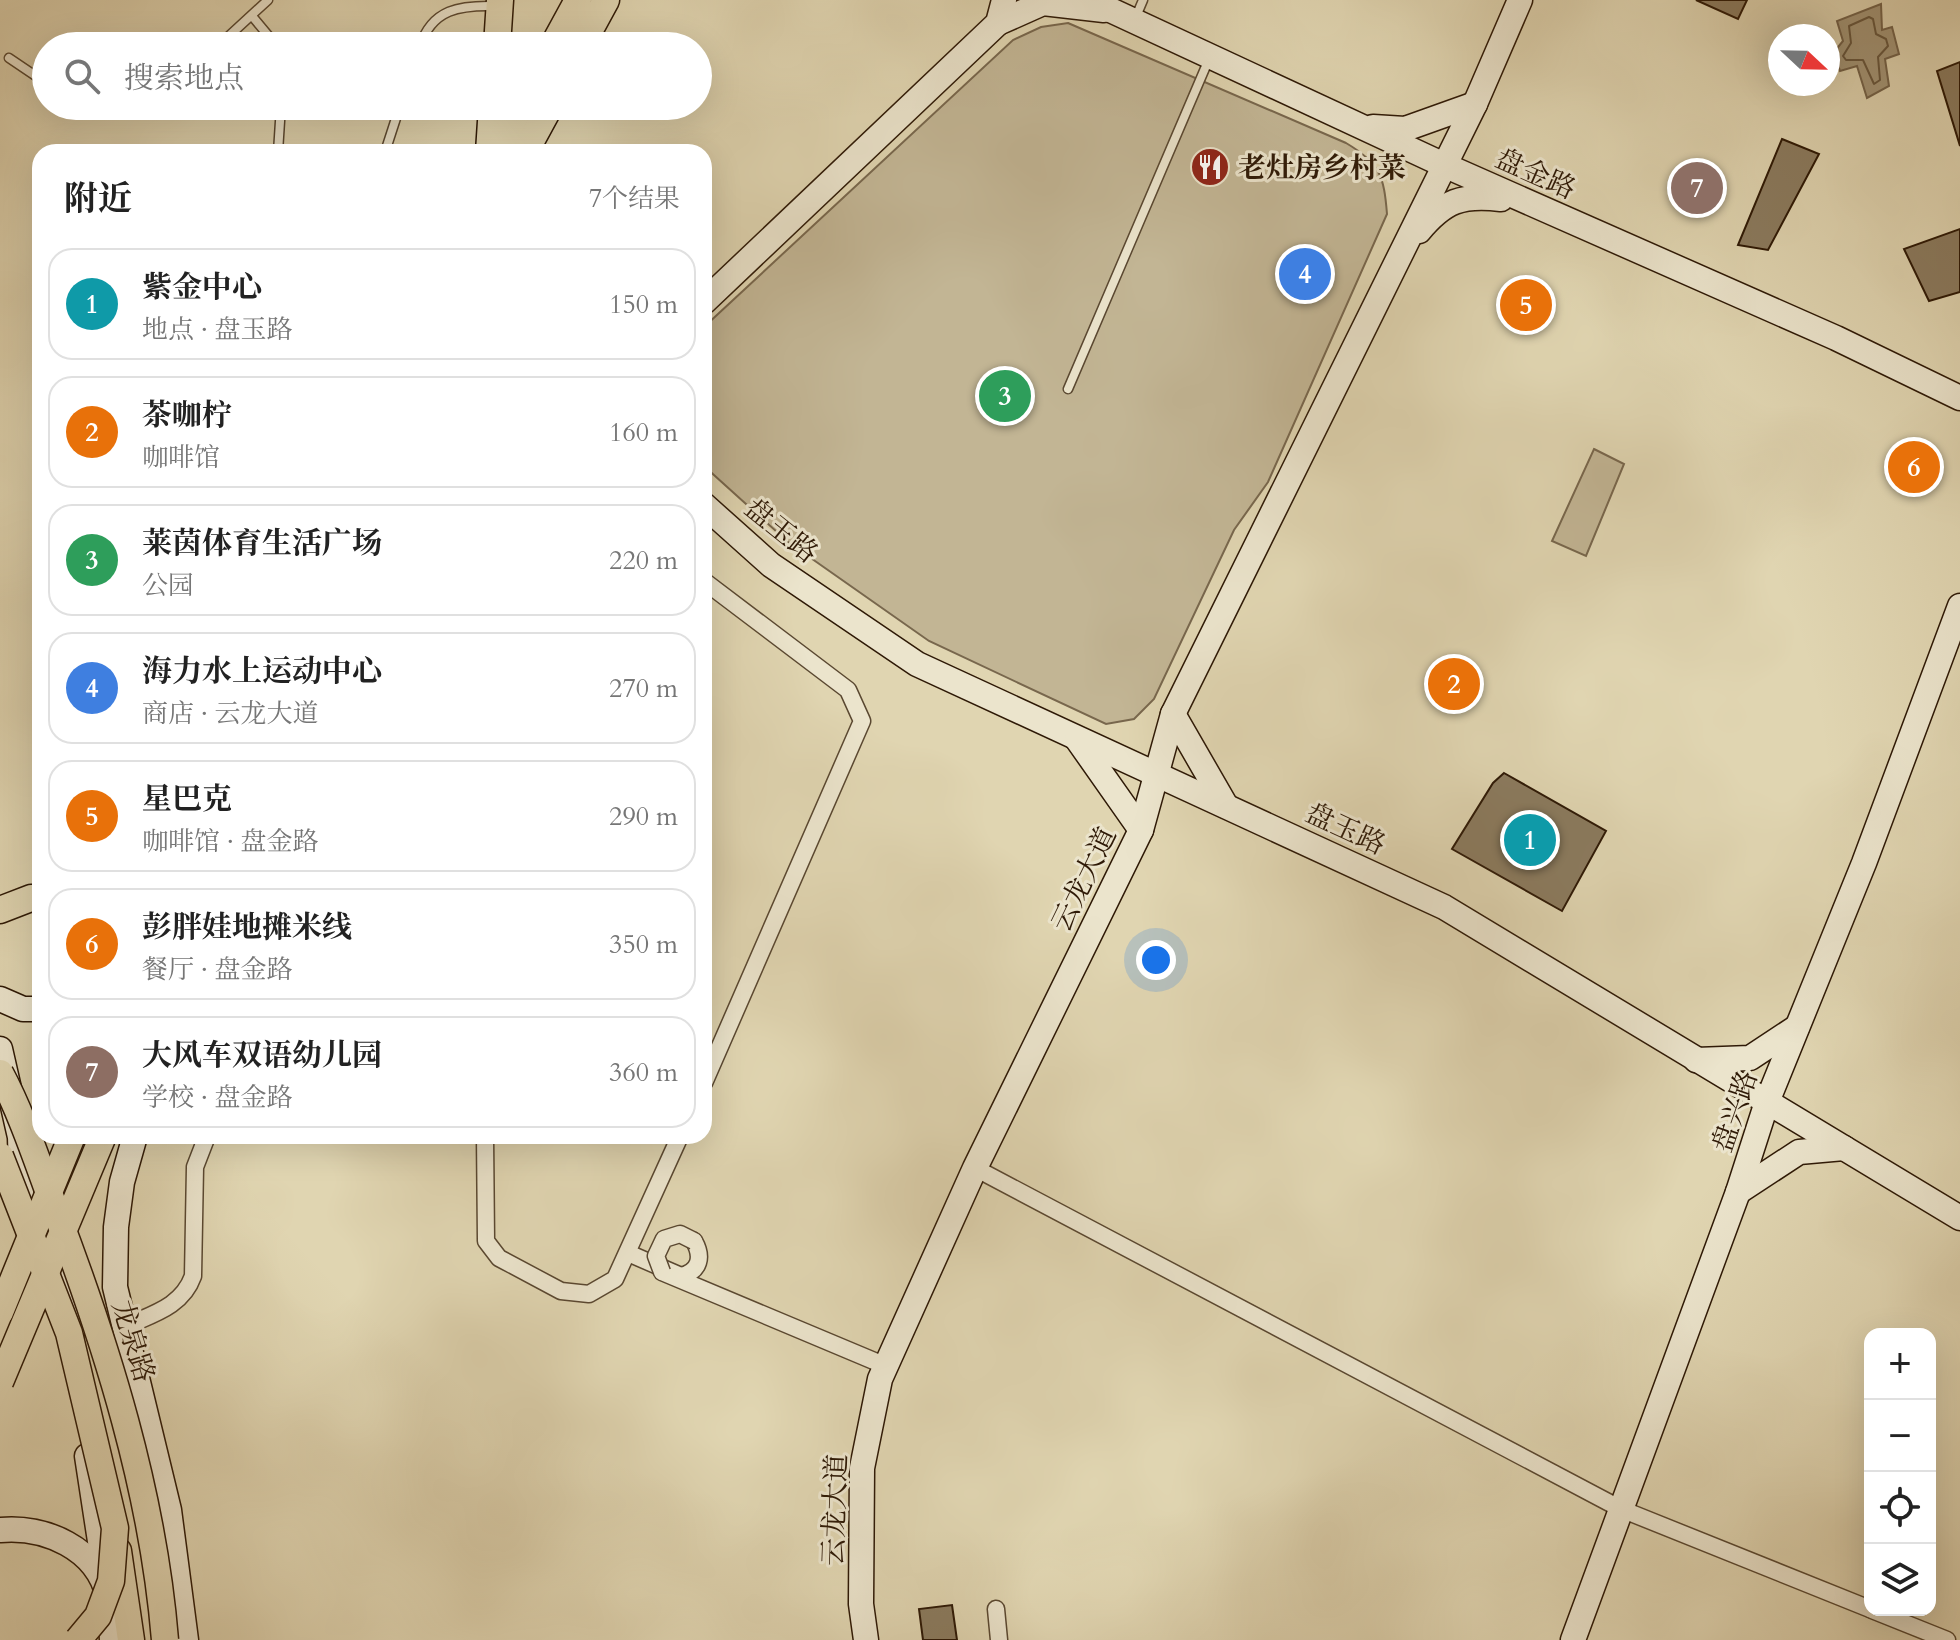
<!DOCTYPE html>
<html lang="zh">
<meta charset="utf-8">
<style>
:root{--surface:#fff;--page:#f6f6f6;--text:#222;--muted:#767676;--line:#e0e0e0;--accent:#2563eb}
body{margin:0;font-family:Cardo,"Noto Serif SC",serif;background:var(--page);color:var(--text)}
.controls{position:absolute;right:24px;bottom:24px;display:grid;overflow:hidden;border-radius:16px;box-shadow:0 8px 32px #0002}
.controls button{width:72px;height:72px;display:grid;place-items:center;padding:0;border:0;border-bottom:2px solid var(--line);background:var(--surface);color:var(--text);font:40px sans-serif}
.compass{position:absolute;left:1768px;top:24px;width:72px;height:72px;border-radius:50%;background:var(--surface);box-shadow:0 8px 32px #0002;rotate:112deg}
.you{position:absolute;left:1156px;top:960px;width:28px;height:28px;margin:-20px;border:6px solid #fff;border-radius:50%;background:#1a73e8;box-shadow:0 0 0 12px #1a73e833}
.badge{display:grid;place-items:center;width:52px;height:52px;border-radius:50%;background:var(--accent);color:#fff;font-size:26px;font-weight:700}
.pin{position:absolute;translate:-50% -50%;border:4px solid #fff;box-shadow:0 2px 8px #0006}
.list{margin:0;padding:0;list-style:none}
h2{display:flex;justify-content:space-between;align-items:center;height:104px;margin:0;padding:0 32px;font-size:34px}
h2 small{font-size:26px;font-weight:400;color:var(--muted)}
.list li{display:grid;grid-template-columns:52px 1fr auto;gap:24px;align-items:center;box-sizing:border-box;height:112px;margin:0 16px 16px;padding:0 16px;border:2px solid var(--line);border-radius:24px}
.list b{display:block;font-size:30px;white-space:nowrap}
.list p{margin:0;font-size:26px;white-space:nowrap;color:var(--muted)}
.list em{font-size:26px;font-style:normal;color:var(--muted)}
.icon{flex:none;width:44px;height:44px;fill:none;stroke:currentColor;stroke-width:2;stroke-linecap:round;stroke-linejoin:round}
.map{position:relative;flex:none;width:1960px;height:1640px;overflow:hidden}
.search{position:absolute;background:var(--surface);box-shadow:0 8px 32px #0002;left:32px;top:32px;width:680px;height:88px;display:flex;align-items:center;gap:20px;box-sizing:border-box;padding:0 28px;border-radius:44px;color:var(--muted);font-size:30px}
.panel{position:absolute;background:var(--surface);box-shadow:0 8px 32px #0002;left:32px;top:144px;width:680px;height:1000px;border-radius:24px}
.map>svg:first-child{display:block}
</style>
<div class="map">
<svg width="1960" height="1640" viewBox="0 0 1960 1640">
<rect width="100%" height="100%" fill="#e0d5b1"/>
<filter id="stains"><feTurbulence type="fractalNoise" baseFrequency=".0025" numOctaves="4"/><feColorMatrix values="0 0 0 0 .2 0 0 0 0 .09 0 0 0 0 .02 0 0 0 .5 -.17"/></filter>
<radialGradient id="worn" r=".72"><stop offset=".6" stop-color="#630" stop-opacity="0"/><stop offset="1" stop-color="#630" stop-opacity=".3"/></radialGradient>
<g fill="#c2b594" stroke="#78674d" stroke-width="2">
<path d="M1068,23L1346,143C1380,163 1384,176 1387,214L1268,482L1234,530L1154,699L1134,719L1106,724L929,641L788,542L704,466V327L1013,40L1041,27Z"/>
<path d="M1594,449L1624,464L1586,556L1552,541Z"/>
</g>
<path fill="#a39577" stroke="#74634a" stroke-width="2" d="M1881,4L1882,30L1892,27L1899,54L1885,59L1889,86L1867,98L1857,66L1840,71L1834,52L1843,41L1837,21Z"/>
<g fill="none" stroke-linecap="round" stroke-linejoin="round">
<path stroke="#68573e" stroke-width="2" d="M1869,17L1873,19L1876,34L1886,39L1888,46L1878,57L1880,80L1874,84L1863,60H1846L1843,56L1851,43L1849,26Z"/>
</g>
<g fill="#8b7b5f" stroke="#2e1906" stroke-width="2">
<path d="M1696,0H1747L1738,19Z"/>
<path d="M1960,62V146L1937,71Z"/>
<path d="M1782,139L1819,154L1768,250L1738,245Z"/>
<path d="M1960,229V292L1929,301L1904,249Z"/>
<path d="M1504,773L1606,831L1562,911L1452,849L1493,783Z"/>
<path d="M952,1605L957,1640H923L919,1609Z"/>
</g>
<g fill="none" stroke-linecap="round" stroke-linejoin="round">
<defs>
<g id="lane">
<path d="M252,16L277,46"/>
<path d="M1135,19L1143,0"/>
<path d="M218,46L268,0"/>
<path d="M420,46C432,9 460,5 495,6"/>
<path d="M9,58L46,83"/>
<path d="M83,106L112,112L138,106"/>
<path d="M278,152L281,106"/>
<path d="M385,152L400,106"/>
<path d="M1068,389L1209,59"/>
</g>
<g id="street">
<path d="M704,581L848,690L862,721L704,1083"/>
<path d="M485,1136L486,1241L499,1258L561,1291L589,1294L615,1279L680,1136"/>
<path d="M975,1168L1621,1509L1870,1609"/>
<path d="M628,1253L681,1276C700,1271 703,1257 694,1241"/>
<path d="M662,1272L886,1366"/>
<path d="M124,1327C152,1314 182,1307 193,1276L195,1167L207,1136"/>
<path d="M996,1609L999,1640"/>
<path d="M1872,1610L1947,1640"/>
</g>
<g id="secondary">
<path d="M1089,0L1444,165L1836,338L1960,398"/>
<path d="M998,23L1043,3L1104,10"/>
<path d="M1373,127L1405,129L1475,104"/>
<path d="M1419,231C1444,201 1462,194 1501,199"/>
<path d="M704,302L998,23L1004,0"/>
<path d="M704,505L771,565L917,664L1444,907L1960,1218"/>
<path d="M1173,714L1226,806"/>
<path d="M1077,739L1141,830"/>
<path d="M0,999L23,1009H40"/>
<path d="M0,1049L20,1137L22,1207"/>
<path d="M1696,1060L1750,1058L1797,1027"/>
<path d="M135,1136L122,1182L116,1227L115,1287L169,1510L186,1640"/>
<path d="M78,1181L85,1136"/>
<path d="M1738,1192L1799,1152L1844,1148"/>
<path d="M71,1257L72,1332"/>
<path d="M87,1456L105,1574"/>
<path d="M0,1530C45,1526 97,1548 108,1596C112,1610 111,1626 112,1640"/>
<path d="M866,1640L861,1604L862,1468L880,1379L975,1168L1141,830L1173,714L1475,104L1520,0"/>
<path d="M1573,1640L1738,1192L1767,1102L1864,863L1960,606"/>
</g>
<g id="primary">
<path d="M497,46L500,0"/>
<path d="M553,46L578,0"/>
<path d="M581,46L606,0"/>
<path d="M489,152L492,106"/>
<path d="M497,152L521,106"/>
<path d="M525,152L550,106"/>
<path d="M0,910L31,898H40"/>
<path d="M118,1551L131,1640"/>
</g>
</defs>
<use href="#lane" stroke="#5a4831" stroke-width="11"/>
<use href="#street" stroke="#5a4831" stroke-width="19"/>
<use href="#secondary" stroke="#2e1906" stroke-width="27"/>
<use href="#primary" stroke="#2e1906" stroke-width="29"/>
<use href="#lane" stroke="#ebe4cc" stroke-width="8"/>
<use href="#street" stroke="#ebe4cc" stroke-width="16"/>
<use href="#secondary" stroke="#ebe4cc" stroke-width="24"/>
<use href="#primary" stroke="#e0d5b1" stroke-width="26"/>
<defs>
<path id="street-bridge" d="M662,1272L656,1256L664,1239L680,1234L694,1241"/>
<g id="primary-bridge">
<path d="M0,1073C23,1116 38,1164 55,1209C107,1346 153,1492 165,1640"/>
<path d="M0,1156L69,1333L115,1528L111,1581L98,1616L78,1640"/>
<path d="M0,1312L72,1136"/>
<path d="M0,1382L103,1136"/>
</g>
</defs>
<use href="#street-bridge" stroke="#5a4831" stroke-width="19" stroke-linecap="butt"/>
<use href="#primary-bridge" stroke="#2e1906" stroke-width="29" stroke-linecap="butt"/>
<use href="#street-bridge" stroke="#ebe4cc" stroke-width="16"/>
<use href="#primary-bridge" stroke="#e0d5b1" stroke-width="26"/>
</g>
<defs>
<symbol id="restaurant-disc" viewBox="-11 -11 22 22"><circle r="9.5" fill="#8f2418" stroke="#ebe4cc"/><path d="M-5-6h1v4h1v-4h1v4h1v-4h1v5L-1.5 .5V6h-2V.5L-5-1ZM5-6V6H3V1.5H1.5Q1.5-4 5-6Z" fill="#fff"/></symbol>
</defs>
<g fill-rule="evenodd">
<use href="#restaurant-disc" x="1188" y="145" width="44" height="44"/>
</g>
<g text-anchor="middle" stroke-width="6" stroke-linejoin="round" paint-order="stroke">
<g font-size="28" font-weight="bold" fill="#2e1906" stroke="#ebe4cc" text-anchor="start">
<text x="1238" y="177">老灶房乡村菜</text>
</g>
<g font-size="28" fill="#2e1906" stroke="#ebe4cc">
<text transform="translate(1536 173) rotate(24)" y="10">盘金路</text>
<text transform="translate(782 530) rotate(39)" y="10">盘玉路</text>
<text transform="translate(1346 828) rotate(25)" y="10">盘玉路</text>
<text transform="translate(1083 879) rotate(-64)" y="10">云龙大道</text>
<text transform="translate(1734 1111) rotate(-71)" y="10">盘兴路</text>
<text transform="translate(134 1341) rotate(73)" y="10">龙泉路</text>
<text transform="translate(834 1510) rotate(-88)" y="10">云龙大道</text>
</g>
</g>
<rect width="100%" height="100%" filter="url(#stains)"/>
<rect width="100%" height="100%" fill="url(#worn)"/>
</svg>
<div class="controls">
<button>+</button>
<button>−</button>
<button><svg class="icon" aria-label="locate" viewBox="0 0 24 24"><circle cx="12" cy="12" r="6"/><path d="M12 2v4M12 18v4M2 12h4M18 12h4"/></svg></button>
<button><svg class="icon" aria-label="layers" viewBox="0 0 24 24"><path d="M12 4l9 5-9 5-9-5zM3 14l9 5 9-5"/></svg></button>
</div>
<svg class="compass" viewBox="-18 -18 36 36"><path d="M0-13l5 13h-10z" fill="#e53935"/><path d="M0 13l5-13h-10z" fill="#767676"/></svg>
<div class="you"></div>
<div class="pin badge" style="left:1530px;top:840px;background:#0f9aa8">1</div>
<div class="pin badge" style="left:1454px;top:684px;background:#e8710a">2</div>
<div class="pin badge" style="left:1005px;top:396px;background:#2e9e5b">3</div>
<div class="pin badge" style="left:1305px;top:274px;background:#3f7fe0">4</div>
<div class="pin badge" style="left:1526px;top:305px;background:#e8710a">5</div>
<div class="pin badge" style="left:1914px;top:467px;background:#e8710a">6</div>
<div class="pin badge" style="left:1697px;top:188px;background:#8d6e63">7</div>
<div class="search"><svg class="icon" aria-label="search" viewBox="0 0 24 24"><circle cx="10" cy="10" r="6"/><path d="M15 15l6 6"/></svg>搜索地点</div>
<section class="panel">
<h2>附近<small>7个结果</small></h2>
<ul class="list">
<li><span class="badge" style="background:#0f9aa8">1</span><div><b>紫金中心</b><p>地点 · 盘玉路</p></div><em>150 m</em></li>
<li><span class="badge" style="background:#e8710a">2</span><div><b>茶咖柠</b><p>咖啡馆</p></div><em>160 m</em></li>
<li><span class="badge" style="background:#2e9e5b">3</span><div><b>莱茵体育生活广场</b><p>公园</p></div><em>220 m</em></li>
<li><span class="badge" style="background:#3f7fe0">4</span><div><b>海力水上运动中心</b><p>商店 · 云龙大道</p></div><em>270 m</em></li>
<li><span class="badge" style="background:#e8710a">5</span><div><b>星巴克</b><p>咖啡馆 · 盘金路</p></div><em>290 m</em></li>
<li><span class="badge" style="background:#e8710a">6</span><div><b>彭胖娃地摊米线</b><p>餐厅 · 盘金路</p></div><em>350 m</em></li>
<li><span class="badge" style="background:#8d6e63">7</span><div><b>大风车双语幼儿园</b><p>学校 · 盘金路</p></div><em>360 m</em></li>
</ul>
</section>
</div>
